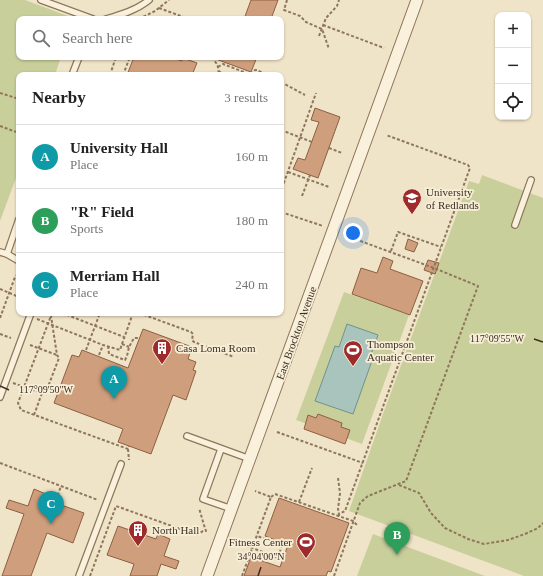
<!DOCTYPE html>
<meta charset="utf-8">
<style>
:root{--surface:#fff;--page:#f6f6f6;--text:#222;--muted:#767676;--line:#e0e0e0;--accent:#9e2a2b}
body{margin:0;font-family:Georgia,serif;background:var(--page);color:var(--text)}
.controls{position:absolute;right:12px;top:12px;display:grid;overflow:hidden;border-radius:8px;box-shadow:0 1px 3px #0004}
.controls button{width:36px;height:36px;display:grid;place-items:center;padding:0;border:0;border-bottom:1px solid var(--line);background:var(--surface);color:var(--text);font:20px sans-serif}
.you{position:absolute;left:353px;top:233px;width:14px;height:14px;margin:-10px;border:3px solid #fff;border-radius:50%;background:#1a73e8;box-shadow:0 0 0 6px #1a73e833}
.badge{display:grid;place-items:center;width:26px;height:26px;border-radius:50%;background:var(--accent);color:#fff;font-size:13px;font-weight:700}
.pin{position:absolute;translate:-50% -33px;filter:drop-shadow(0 1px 2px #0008)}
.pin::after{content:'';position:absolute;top:21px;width:14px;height:12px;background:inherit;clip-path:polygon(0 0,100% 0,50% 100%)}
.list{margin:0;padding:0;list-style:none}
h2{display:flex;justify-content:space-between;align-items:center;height:52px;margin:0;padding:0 16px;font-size:17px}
h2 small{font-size:13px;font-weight:400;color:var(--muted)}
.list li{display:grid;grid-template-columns:26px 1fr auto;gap:12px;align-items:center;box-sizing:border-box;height:64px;padding:0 16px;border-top:1px solid var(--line)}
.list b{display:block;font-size:15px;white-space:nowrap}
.list p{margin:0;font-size:13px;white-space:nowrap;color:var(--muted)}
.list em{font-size:13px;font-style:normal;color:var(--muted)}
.icon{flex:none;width:22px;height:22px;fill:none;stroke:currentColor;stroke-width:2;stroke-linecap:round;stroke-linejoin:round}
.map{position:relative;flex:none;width:543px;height:576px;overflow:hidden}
.search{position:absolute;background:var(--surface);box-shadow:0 1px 3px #0004;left:16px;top:16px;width:268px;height:44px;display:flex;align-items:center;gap:10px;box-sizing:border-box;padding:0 14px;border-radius:8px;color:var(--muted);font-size:15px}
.panel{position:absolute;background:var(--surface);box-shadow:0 1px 3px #0004;left:16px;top:72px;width:268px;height:244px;border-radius:8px}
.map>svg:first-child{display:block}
</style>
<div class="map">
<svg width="543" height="576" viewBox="0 0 543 576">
<rect width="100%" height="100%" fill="#f0e4c8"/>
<g fill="#c9cf9b">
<path d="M0,0H25L76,19H19V57H61L55,75H19V170L0,221Z"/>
<path d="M482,175L543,198V576H524L349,511L383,414L469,181L479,184Z"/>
<path d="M344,292L409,315L362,444L296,420Z"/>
<path d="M373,534L485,576H357Z"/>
</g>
<path fill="#a9c4bc" stroke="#6f938a" d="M347,324L378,335L370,357L373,358L353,414L315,401L335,346L339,347Z"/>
<g fill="#cf9f7d" stroke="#8d5f41">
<path d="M251,0H278L271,19H244Z"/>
<path d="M134,57H169L182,61L183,58L197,63L192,75H127Z"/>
<path d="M213,57H257L251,72L213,58Z"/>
<path d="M315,108L340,117L318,178L293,169L298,158L305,160L319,122L311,120Z"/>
<path d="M408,239L418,243L414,252L405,249Z"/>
<path d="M383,257L393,261L390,269L423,281L410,315L352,294L361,268L377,273Z"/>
<path d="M428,260L439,263L435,274L424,270Z"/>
<path d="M143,329L192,347L188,359L196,362L193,370L196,371L186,400L173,395L151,454L118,442L123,429L54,403L72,355L79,357L82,350L128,368Z"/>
<path d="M318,414L342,423L341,427L350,430L345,444L304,429L308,415L316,418Z"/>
<path d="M34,489L46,494L44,499L84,513L73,543L47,533L31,576H2L24,514L6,508L9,500L28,506Z"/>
<path d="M279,498L349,523L331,572L328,571L326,576H244L251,557L280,567L288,545L265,536Z"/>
<path d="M118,526L156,539L158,534L170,539L164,556L179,561L176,569L161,564L157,576H130L134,564L107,555Z"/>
</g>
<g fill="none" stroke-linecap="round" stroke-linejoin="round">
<defs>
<g id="service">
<path d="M41,0L93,19"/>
<path d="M106,19C120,15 137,10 149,0"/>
<path d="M72,75L79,57"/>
<path d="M515,225L531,180"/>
<path d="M0,252L7,254L19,261"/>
<path d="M7,254L19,219"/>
<path d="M0,397L31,313"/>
<path d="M187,436L250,459"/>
<path d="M221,449L203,499L232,509"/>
<path d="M79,576L121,464"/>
</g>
<path id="minor" d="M207,576L417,0"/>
</defs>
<use href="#service" stroke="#8d765c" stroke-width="8"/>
<use href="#minor" stroke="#8d765c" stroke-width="13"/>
<g stroke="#8d765c" stroke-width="2" stroke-dasharray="3 2" stroke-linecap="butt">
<path d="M287,0L284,10L300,16L306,22L322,29L329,49"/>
<path d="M159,8L189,19"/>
<path d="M139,19L155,11L169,0"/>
<path d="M323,25L384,48"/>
<path d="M319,36L326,18L337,6L339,0"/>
<path d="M212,57C216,63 220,67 218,75"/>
<path d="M218,67L223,64L249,74L252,73L255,70H257L267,75"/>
<path d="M219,71L223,75"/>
<path d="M110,75L116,57"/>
<path d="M123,75L130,57"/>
<path d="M281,82L305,95"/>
<path d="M0,93L19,99"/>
<path d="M0,126L19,133"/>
<path d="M281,130L312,142"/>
<path d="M329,148L342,153"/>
<path d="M288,172L329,187"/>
<path d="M282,188L316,93"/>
<path d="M302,196L310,175"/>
<path d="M281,212L323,226"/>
<path d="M391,251L398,232L441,247"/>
<path d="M0,289L19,297"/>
<path d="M52,313L18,403L21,410L128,449L129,446"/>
<path d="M62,313L124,337"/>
<path d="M139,313L191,332L193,334L192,340L194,342L234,357"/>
<path d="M0,318L15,277L19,273"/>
<path d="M37,319L103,345L120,350L122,344L133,313"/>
<path d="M0,334L11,338"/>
<path d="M122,344L129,347"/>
<path d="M30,345L57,355"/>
<path d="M108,346L109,354L125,360L127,356L129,347L134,338H138"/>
<path d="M86,350L100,313"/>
<path d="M99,355L103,345"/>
<path d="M13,383L42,393"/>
<path d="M34,415L42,393L46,392L59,358L57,355L51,316"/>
<path d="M277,432L363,463"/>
<path d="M128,449L129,460"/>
<path d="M0,463L98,500"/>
<path d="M338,478L340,493L338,509L339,514"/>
<path d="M399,485L419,493L431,513L445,528L468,539L484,544L508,540L525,534L538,528L543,523"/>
<path d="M271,497L275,494L353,521L358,526"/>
<path d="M56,500L61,486"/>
<path d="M299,502L312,468"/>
<path d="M339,516V514L345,511L470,168L468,165L386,135"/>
<path d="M232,540L278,558L282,545L257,536"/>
<path d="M90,576L116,506L197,535L203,531H206L204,525L199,508"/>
<path d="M242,576L271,497L255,491"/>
<path d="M334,576L360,503L368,496L406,481L478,286L434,268L344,235"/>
</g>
<use href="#service" stroke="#faf1dc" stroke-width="5.5"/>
<use href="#minor" stroke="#faf1dc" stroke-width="11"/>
</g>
<path fill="none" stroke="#3d2e20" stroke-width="1.5" d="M534,339L543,342M0,386L9,390M258,576L261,567"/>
<defs>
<symbol id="university-pin" viewBox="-11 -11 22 30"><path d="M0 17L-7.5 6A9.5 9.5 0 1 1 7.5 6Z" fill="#9e2a2b" stroke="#f7eed8"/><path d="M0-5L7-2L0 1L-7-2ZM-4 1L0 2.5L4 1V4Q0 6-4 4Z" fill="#fff"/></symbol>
<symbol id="building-pin" viewBox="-11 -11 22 30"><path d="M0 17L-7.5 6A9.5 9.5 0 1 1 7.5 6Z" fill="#9e2a2b" stroke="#f7eed8"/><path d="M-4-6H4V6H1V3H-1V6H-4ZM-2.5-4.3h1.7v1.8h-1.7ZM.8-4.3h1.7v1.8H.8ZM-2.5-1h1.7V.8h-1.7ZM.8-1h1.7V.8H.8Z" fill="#fff"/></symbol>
<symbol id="stadium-pin" viewBox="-11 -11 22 30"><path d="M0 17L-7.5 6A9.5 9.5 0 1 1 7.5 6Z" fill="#9e2a2b" stroke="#f7eed8"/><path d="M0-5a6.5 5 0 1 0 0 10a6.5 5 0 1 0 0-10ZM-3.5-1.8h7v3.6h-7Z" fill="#fff"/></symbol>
</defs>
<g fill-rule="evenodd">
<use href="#university-pin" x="401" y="187" width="22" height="30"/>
<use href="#building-pin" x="151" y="337" width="22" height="30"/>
<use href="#stadium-pin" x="342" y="339" width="22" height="30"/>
<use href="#building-pin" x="127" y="519" width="22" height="30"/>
<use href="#stadium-pin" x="295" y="531" width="22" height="30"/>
</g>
<g text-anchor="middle" stroke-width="3.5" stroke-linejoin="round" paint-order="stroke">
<g font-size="11" fill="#3d2e20" stroke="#f7eed8" text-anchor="start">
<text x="426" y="196">University<tspan x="426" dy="13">of Redlands</tspan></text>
<text x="367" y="348">Thompson<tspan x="367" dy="13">Aquatic Center</tspan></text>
<text x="176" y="352">Casa Loma Room</text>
<text x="152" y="534">North Hall</text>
<text x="292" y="546" text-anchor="end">Fitness Center</text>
</g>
<g font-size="11" fill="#3d2e20" stroke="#f7eed8">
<text transform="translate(296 333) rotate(-70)" y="4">East Brockton Avenue</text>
</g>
</g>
<g font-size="10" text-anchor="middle" fill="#3d2e20" stroke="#f7eed8" stroke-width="3.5" stroke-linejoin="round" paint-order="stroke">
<text x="497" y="342">117°09'55"W</text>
<text x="46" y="393">117°09'50"W</text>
<text x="261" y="560">34°04'00"N</text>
</g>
</svg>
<div class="controls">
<button>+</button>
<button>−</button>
<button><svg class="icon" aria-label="locate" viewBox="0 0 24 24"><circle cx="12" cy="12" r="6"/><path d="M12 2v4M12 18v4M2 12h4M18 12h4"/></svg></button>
</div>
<div class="you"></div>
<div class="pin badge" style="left:114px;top:399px;background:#0f9aa8">A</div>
<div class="pin badge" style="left:397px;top:555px;background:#2e9e5b">B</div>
<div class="pin badge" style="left:51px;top:524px;background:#0f9aa8">C</div>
<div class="search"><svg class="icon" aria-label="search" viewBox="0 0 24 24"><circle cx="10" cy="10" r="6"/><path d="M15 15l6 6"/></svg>Search here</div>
<section class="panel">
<h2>Nearby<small>3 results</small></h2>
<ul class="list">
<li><span class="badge" style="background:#0f9aa8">A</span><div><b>University Hall</b><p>Place</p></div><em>160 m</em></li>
<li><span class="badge" style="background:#2e9e5b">B</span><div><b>&quot;R&quot; Field</b><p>Sports</p></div><em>180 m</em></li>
<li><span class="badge" style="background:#0f9aa8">C</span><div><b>Merriam Hall</b><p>Place</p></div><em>240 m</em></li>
</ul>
</section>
</div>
